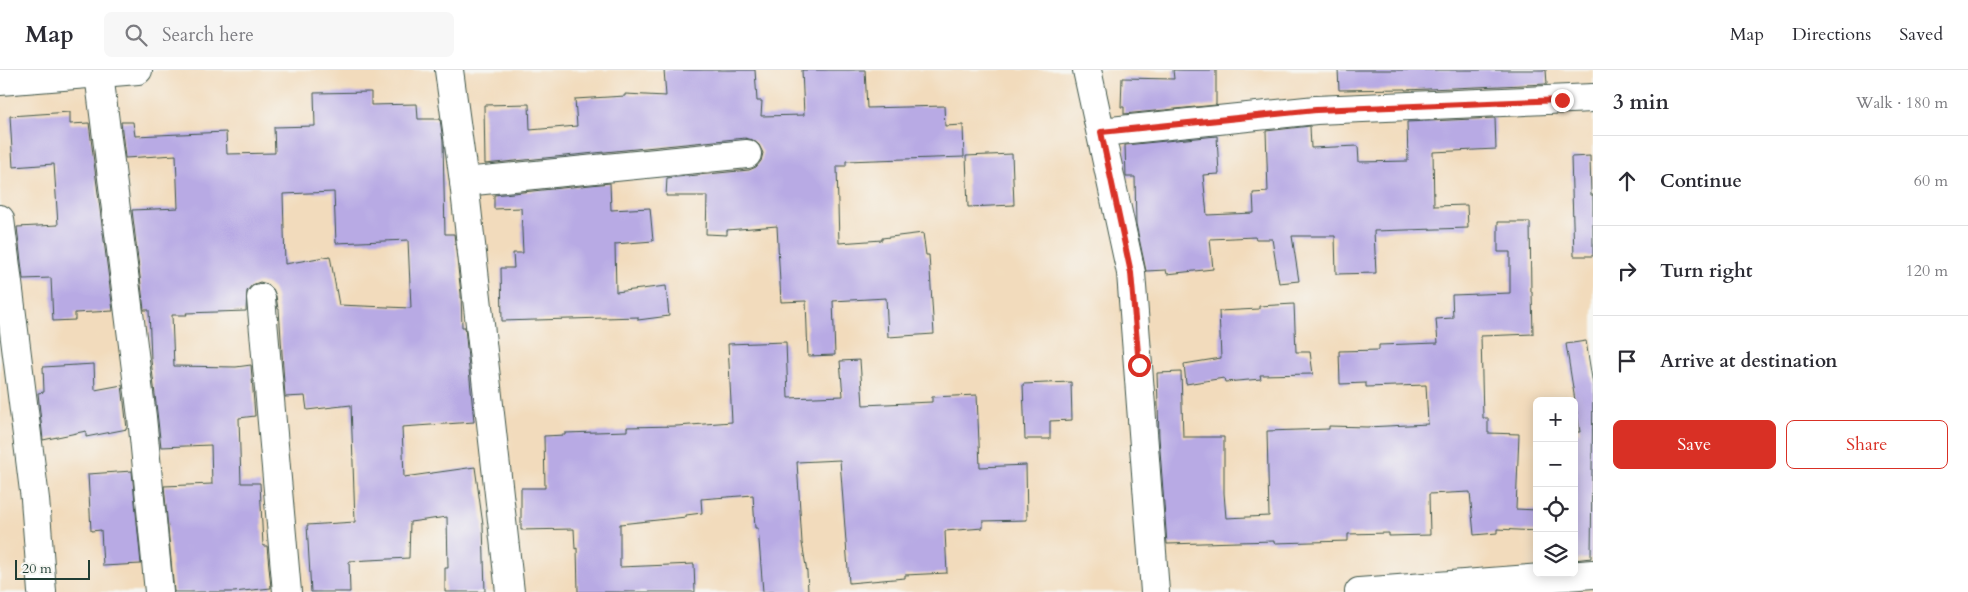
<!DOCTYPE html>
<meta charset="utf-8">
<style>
:root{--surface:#fff;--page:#f7f7f7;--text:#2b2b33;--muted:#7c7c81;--line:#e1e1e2;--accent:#d93025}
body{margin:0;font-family:Cardo,serif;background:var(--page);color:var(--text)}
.controls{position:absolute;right:15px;bottom:15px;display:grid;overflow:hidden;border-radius:8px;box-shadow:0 2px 12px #0003}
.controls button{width:45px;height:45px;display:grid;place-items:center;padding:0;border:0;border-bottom:1px solid var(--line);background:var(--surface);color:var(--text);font:25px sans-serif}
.scale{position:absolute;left:15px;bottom:12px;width:75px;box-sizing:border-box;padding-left:5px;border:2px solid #1f3d34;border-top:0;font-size:14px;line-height:18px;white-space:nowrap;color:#1f3d34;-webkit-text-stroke:4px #f6f6f2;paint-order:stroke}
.stop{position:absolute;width:15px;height:15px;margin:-11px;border:4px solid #d93025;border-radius:50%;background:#fff}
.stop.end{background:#d93025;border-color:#fff;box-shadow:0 1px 5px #0008}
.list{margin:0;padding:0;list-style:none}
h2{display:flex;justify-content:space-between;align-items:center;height:65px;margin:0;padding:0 20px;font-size:21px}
h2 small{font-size:16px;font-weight:400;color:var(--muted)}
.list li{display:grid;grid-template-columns:32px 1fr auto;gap:15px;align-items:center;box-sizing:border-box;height:90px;padding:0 20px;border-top:1px solid var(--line)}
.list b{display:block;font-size:19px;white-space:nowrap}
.list em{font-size:16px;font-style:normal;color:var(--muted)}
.actions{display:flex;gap:10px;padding:15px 20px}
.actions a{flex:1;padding:11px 0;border:1px solid var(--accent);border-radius:8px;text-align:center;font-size:18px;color:var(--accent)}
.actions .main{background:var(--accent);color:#fff}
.icon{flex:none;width:28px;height:28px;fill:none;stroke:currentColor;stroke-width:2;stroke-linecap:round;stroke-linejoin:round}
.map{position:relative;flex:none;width:1593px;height:522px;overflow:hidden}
header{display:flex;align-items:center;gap:30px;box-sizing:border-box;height:70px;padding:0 25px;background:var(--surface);border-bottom:1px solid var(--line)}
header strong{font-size:24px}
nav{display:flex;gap:28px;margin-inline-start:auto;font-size:18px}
.search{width:350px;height:45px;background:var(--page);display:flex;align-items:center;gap:12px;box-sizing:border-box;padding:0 18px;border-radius:8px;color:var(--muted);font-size:19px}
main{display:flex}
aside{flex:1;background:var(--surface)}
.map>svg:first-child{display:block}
</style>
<header>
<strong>Map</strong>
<div class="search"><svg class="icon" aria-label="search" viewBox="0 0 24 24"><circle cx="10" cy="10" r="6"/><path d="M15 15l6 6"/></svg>Search here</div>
<nav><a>Map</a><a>Directions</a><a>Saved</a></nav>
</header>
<main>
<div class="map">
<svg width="1593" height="522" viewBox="0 0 1593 522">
<rect width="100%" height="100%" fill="#f6f6f2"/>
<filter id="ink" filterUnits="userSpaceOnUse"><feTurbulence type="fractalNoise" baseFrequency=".02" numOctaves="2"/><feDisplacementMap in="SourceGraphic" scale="10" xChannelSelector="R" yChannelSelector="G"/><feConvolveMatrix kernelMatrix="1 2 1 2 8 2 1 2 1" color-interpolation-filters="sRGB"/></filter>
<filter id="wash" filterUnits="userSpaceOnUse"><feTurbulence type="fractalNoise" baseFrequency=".0096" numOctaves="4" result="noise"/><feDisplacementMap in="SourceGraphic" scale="20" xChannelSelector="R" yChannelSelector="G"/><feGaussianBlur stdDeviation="1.12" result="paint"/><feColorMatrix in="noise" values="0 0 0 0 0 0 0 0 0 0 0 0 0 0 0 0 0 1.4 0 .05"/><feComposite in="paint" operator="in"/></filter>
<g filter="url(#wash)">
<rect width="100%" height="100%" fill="#f2dbbc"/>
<g id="blocks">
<g fill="#b8aae4" fill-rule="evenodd">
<path d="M664,0H755L757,31H762L761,46L804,45L802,0H865L867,38L944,36L945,56L963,55L964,87L846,91V96H837L839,173L882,170V168L923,163L926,185H929L934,264L888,267L886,228L833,231L835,285L808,286L806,231L781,232L777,156L727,160V165L706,164L707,126H666L667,108L749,100L756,97L761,91L763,83L759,75L753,70L745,68L485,94L484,35L529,34L530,60L577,56L575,29L625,26V24L666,26Z"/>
<path d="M1173,0H1216V35L1124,44V37H1121L1122,8L1174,9Z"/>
<path d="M1338,0H1546L1547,14L1405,20V19L1339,20Z"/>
<path d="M371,22V35L417,34L418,49H440L443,71L445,164H454L461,223L462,257H465L474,352L402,357L404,407L475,397L483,455L485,522H445V498H448L447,447L410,452L409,488L349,491L350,522H311L307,455L355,452L351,335L307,340L305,326L285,327L279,239H278L276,226L273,219L267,214L260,212L252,215L247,221L246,241L186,243L187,245H172L174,296L236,297L251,295L255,346L239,348L241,413H260L263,476H267L271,518L234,522H174L164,416L212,414L211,375L161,377L151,290L149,240H144L132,140L178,138L176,85L125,88L121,52H133L135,66L226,62L227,84L275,83L274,57L315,56L314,23ZM334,122L336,173L408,170L411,238L339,235L330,186L285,194L283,124Z"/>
<path d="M70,42V54L89,53L113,241L75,243V250L53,251L51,208L23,209L17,157L58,155L54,94L13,97L10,46Z"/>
<path d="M1495,48L1496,79L1433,82L1434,136L1467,135L1468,158L1374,161L1376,203L1336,204L1335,166H1292L1299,211L1279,213L1272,169H1256L1255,167L1210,169L1213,199L1167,204L1166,200L1146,201L1136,154L1135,107H1126L1125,75L1217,66L1219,104L1203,105L1207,145L1254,143L1253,123L1268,122L1266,61L1310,56L1311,78L1358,76L1359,92L1408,91L1407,52Z"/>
<path d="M1012,84L1014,135L968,137L966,86Z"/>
<path d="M1590,86L1591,125H1593V186H1574L1571,87Z"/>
<path d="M610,113L611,140L650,138L653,171L615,174L616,222L666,216L669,246L638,250V247L502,251L501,198H514L513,183H523L521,138L494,139V125Z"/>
<path d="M1498,152H1530L1531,222H1532L1533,264L1481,266L1483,348H1488V363L1519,364L1516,439L1537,440V461L1497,459V463L1474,465L1470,422L1429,424L1430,465L1389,466V463L1348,464V471L1274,473V471L1167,474L1159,367L1157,303L1181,302L1183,367H1224V423L1226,448L1269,446L1267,361L1329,359V356L1367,357L1428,354L1426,315L1366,317V313L1340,314L1339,281L1379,280V275L1438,273L1436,249L1453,248L1452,225L1510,223V182H1498Z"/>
<path d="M1294,234L1296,282H1310L1313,304L1260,305L1261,309L1225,312L1224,308L1186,314L1184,294L1221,288L1219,241L1259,239V236Z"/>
<path d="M1586,271L1593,315L1591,488L1574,490V362H1580L1566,274Z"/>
<path d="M786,272L788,328L843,326L840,291L860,290L863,335L932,332V327L977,325L980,397L1026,395L1027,450L983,451V458L945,461L947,503L905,505V508L849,513L840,390L797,392L802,473L807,502L808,522H763L758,458H755L753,425L701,429L702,443L686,445V447L620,454V497L694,494L695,522H578L577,478L575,479L574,459L521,460V418H545L544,366L565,365V363L627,361V357L677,356L732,352L728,274Z"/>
<path d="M94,294L95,320L122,315L127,359L86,367V361L43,370L38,323L44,322L43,297Z"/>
<path d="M1071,312L1072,350L1050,351V369H1025L1023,314Z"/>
<path d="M132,401L141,494L103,496L101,460L91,461L88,404Z"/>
</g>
</g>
</g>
<g filter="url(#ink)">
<use href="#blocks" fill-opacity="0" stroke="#3f5548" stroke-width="1"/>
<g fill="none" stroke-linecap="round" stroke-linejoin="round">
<defs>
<g id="minor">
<path d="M449,0L464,112L510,522"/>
<path d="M1087,0L1131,203L1155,522"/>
<path d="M99,4L142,347L159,522"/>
<path d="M0,11L138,0"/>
<path d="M1101,62L1316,40L1593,28"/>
<path d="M464,112L747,84"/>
<path d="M0,149L35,429L42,522"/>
<path d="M261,228L287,522"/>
<path d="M1359,522L1593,504"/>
</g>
</defs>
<use href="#minor" stroke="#3f5548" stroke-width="30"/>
<use href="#minor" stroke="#fff" stroke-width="28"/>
</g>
</g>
<g fill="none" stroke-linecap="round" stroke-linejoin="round" filter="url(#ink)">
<path stroke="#d93025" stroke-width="6" d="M1139,295L1131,203L1101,62L1316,40L1562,30"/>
</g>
</svg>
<div class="controls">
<button>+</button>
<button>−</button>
<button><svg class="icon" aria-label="locate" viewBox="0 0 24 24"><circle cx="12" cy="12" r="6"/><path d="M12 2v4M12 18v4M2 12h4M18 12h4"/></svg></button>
<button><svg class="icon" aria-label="layers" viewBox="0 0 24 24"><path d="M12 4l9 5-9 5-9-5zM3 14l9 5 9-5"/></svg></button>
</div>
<div class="scale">20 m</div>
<div class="stop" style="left:1139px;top:295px"></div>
<div class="stop end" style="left:1562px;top:30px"></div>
</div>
<aside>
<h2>3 min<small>Walk · 180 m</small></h2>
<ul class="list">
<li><svg class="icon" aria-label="ahead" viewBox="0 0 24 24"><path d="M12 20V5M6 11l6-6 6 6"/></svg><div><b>Continue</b></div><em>60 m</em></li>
<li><svg class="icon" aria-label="right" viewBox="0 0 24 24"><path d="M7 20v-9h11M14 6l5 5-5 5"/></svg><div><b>Turn right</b></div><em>120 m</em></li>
<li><svg class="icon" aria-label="arrive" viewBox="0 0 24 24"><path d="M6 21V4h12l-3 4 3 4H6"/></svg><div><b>Arrive at destination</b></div></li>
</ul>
<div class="actions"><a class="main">Save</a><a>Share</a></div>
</aside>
</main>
